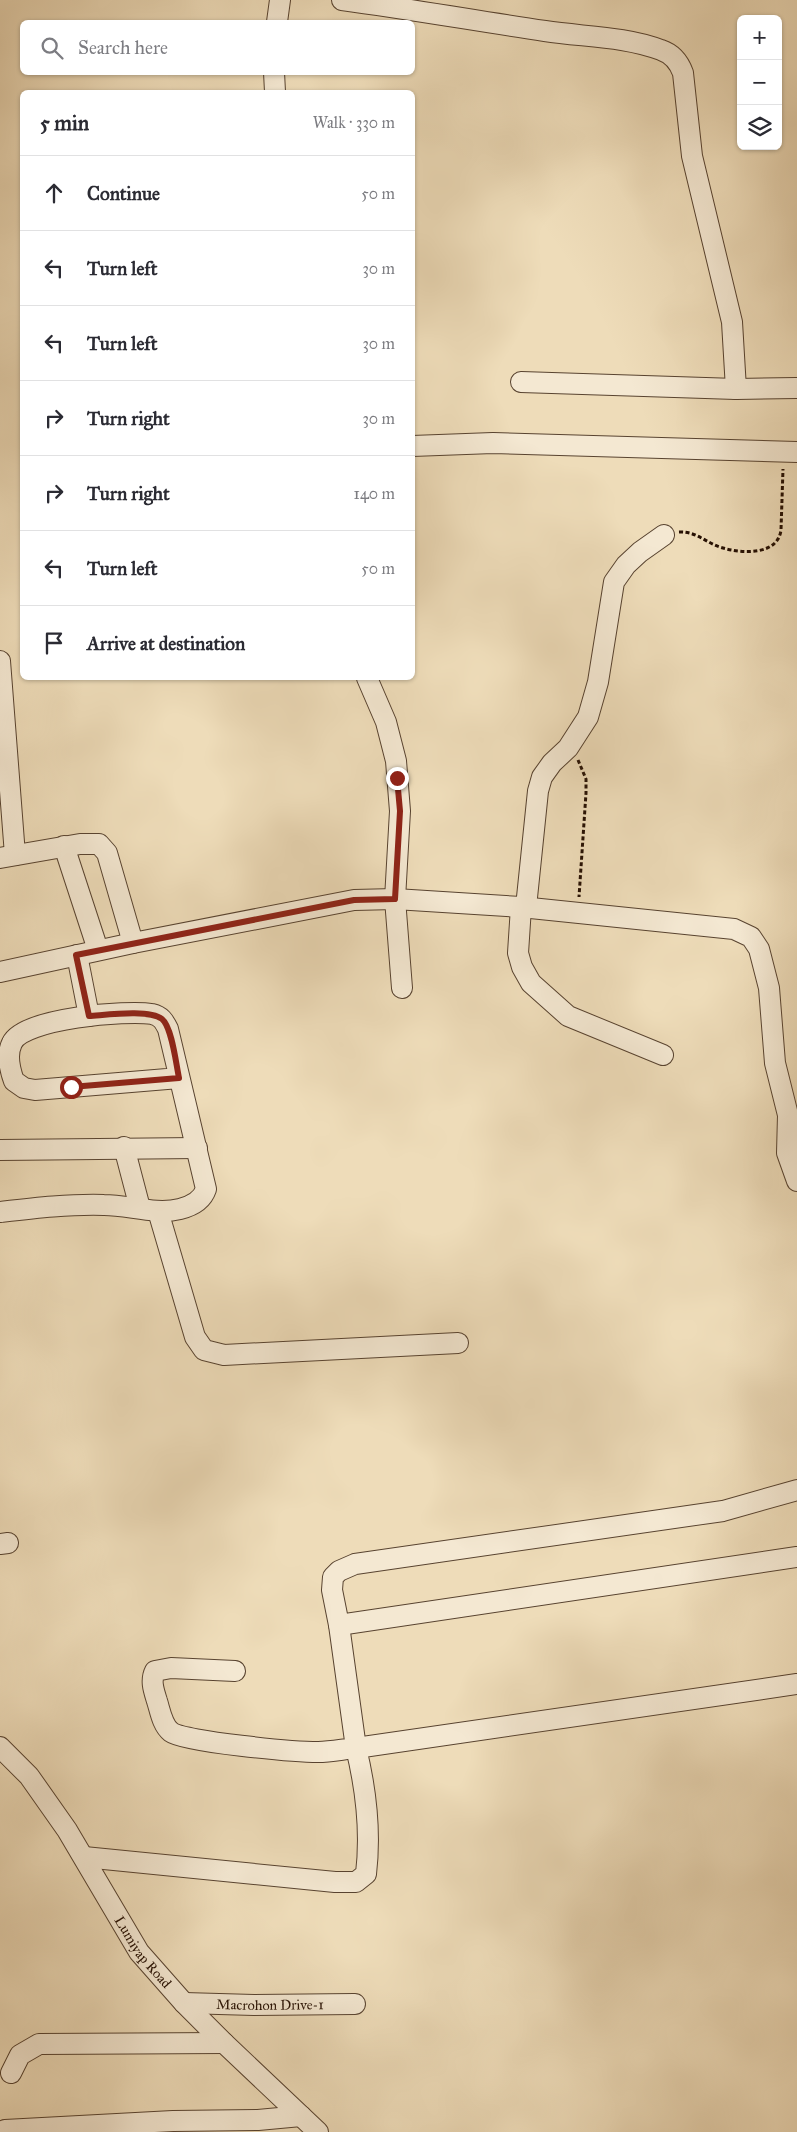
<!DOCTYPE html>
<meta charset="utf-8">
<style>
:root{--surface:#fff;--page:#f2f2f3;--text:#2b2b33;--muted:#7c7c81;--line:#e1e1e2}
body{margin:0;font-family:"IM FELL Great Primer",serif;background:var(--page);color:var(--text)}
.controls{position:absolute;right:15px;top:15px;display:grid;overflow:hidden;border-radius:8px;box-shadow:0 1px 4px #0004}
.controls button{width:45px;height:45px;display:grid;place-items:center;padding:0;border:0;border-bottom:1px solid var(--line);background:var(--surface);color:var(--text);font:25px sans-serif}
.stop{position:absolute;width:15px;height:15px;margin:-11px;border:4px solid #8f2418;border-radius:50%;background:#fff}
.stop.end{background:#8f2418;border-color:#fff;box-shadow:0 1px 5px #0008}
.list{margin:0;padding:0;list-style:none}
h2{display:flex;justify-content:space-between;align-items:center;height:65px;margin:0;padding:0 20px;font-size:21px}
h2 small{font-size:16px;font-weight:400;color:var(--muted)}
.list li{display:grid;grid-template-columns:32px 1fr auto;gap:15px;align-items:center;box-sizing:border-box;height:75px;padding:0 20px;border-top:1px solid var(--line)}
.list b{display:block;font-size:19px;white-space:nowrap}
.list em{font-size:16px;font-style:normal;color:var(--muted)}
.icon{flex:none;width:28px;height:28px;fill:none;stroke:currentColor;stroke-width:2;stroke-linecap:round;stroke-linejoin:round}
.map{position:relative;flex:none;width:797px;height:2132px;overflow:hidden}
.search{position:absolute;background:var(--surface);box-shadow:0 1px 4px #0004;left:20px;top:20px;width:395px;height:55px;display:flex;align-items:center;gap:12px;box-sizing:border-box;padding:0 18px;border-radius:8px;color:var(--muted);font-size:19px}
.panel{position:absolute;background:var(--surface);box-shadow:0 1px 4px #0004;left:20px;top:90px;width:395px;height:590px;border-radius:8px}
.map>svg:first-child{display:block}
</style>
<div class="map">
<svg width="797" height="2132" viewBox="0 0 797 2132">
<rect width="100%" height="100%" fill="#eedcb9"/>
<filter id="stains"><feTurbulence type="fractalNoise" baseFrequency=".004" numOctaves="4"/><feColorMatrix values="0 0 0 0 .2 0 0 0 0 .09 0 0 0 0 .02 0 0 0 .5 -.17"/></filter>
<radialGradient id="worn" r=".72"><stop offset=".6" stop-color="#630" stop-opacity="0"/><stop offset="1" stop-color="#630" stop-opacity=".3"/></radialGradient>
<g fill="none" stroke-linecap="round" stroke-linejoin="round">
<defs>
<g id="minor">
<path d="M342,0C410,9 477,21 545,31C583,37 624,36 661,50C673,54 679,62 683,73L692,156L732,322L736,389"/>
<path d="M277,22L280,0"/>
<path d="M274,72L275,92"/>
<path d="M521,382L736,389L797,388"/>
<path d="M412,446L493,443L797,452"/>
<path d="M0,661L15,855"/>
<path d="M367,678L386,722L396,761L400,811L395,899L402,988"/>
<path d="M64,846L98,950"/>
<path d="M0,858L80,844H99L107,853L133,943"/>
<path d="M521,907L518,953L522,967L531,983L568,1016L663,1055"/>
<path d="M526,907L538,791L542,777L552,763L568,748L588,717L598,682L614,582L626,565L640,552L664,535"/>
<path d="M77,955L89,1016"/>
<path d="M0,972L133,943L354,900L395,899L521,907L734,929L751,937L759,949L769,988L775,1063L788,1115L787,1153L797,1181"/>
<path d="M124,1147L140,1208"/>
<path d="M0,1150L197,1148"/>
<path d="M158,1211L195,1337L204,1350L224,1355L458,1343"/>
<path d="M0,1212C35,1208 69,1204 104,1205C129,1205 155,1215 180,1209C192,1206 202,1201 206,1189L168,1029C164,1021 161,1016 152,1014C127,1010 23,1018 12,1043C6,1055 10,1070 14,1081L24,1088L35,1090L179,1078"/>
<path d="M0,1544L8,1543"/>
<path d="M339,1625L797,1557"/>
<path d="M235,1671L171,1668L155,1671C150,1681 154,1691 157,1701C160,1710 162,1725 171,1732C184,1742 296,1752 318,1752C331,1752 344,1749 356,1748L339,1625L332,1590L333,1577L339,1571L355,1564L723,1511L797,1490"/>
<path id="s1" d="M0,1747L29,1776L67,1830L139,1952L184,2003L224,2043L318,2132"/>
<path d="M84,1857L335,1882H356L366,1874C371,1832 366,1789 356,1748L797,1684"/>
<path id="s2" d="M184,2003L254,2005L355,2004"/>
<path d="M11,2073L20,2055L39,2044L224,2043"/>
<path d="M5,2130L173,2121L258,2120L301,2116"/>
</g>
</defs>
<use href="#minor" stroke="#584330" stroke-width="22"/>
<g stroke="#261003" stroke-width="3" stroke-dasharray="4 2.5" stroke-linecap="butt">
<path d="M679,532C697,531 707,544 723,548C743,554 778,555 781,530L783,469"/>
<path d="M578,760L586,779V793L579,897"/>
</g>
<use href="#minor" stroke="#f4e8d2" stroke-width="20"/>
</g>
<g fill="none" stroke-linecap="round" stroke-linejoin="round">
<path stroke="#8f2418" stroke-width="6" d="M71,1087L179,1078C176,1064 172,1027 162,1019C149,1009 106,1015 89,1016L76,955L354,900L395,899L400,811L397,778"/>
</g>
<g text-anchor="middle" stroke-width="4" stroke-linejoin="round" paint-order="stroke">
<g font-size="14" fill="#261003" stroke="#f4e8d2">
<text dy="5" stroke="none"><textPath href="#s1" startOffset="251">Lumiyap Road</textPath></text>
<text dy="5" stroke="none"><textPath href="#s2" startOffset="86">Macrohon Drive-1</textPath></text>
</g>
</g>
<rect width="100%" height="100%" filter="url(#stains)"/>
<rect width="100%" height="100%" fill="url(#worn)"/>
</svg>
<div class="controls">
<button>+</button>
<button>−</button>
<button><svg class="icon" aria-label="layers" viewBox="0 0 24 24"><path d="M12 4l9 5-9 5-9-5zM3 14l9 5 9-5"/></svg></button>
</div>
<div class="stop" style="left:71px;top:1087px"></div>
<div class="stop end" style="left:397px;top:778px"></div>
<div class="search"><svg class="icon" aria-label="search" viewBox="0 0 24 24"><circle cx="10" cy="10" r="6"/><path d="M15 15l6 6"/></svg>Search here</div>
<section class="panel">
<h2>5 min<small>Walk · 330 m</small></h2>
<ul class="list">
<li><svg class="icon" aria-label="ahead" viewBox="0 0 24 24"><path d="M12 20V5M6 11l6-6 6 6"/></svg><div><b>Continue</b></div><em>50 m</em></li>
<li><svg class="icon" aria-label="left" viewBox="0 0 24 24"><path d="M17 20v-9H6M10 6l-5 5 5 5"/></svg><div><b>Turn left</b></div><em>30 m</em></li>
<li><svg class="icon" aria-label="left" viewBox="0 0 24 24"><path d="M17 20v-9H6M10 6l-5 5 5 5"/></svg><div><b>Turn left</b></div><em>30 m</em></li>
<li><svg class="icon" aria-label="right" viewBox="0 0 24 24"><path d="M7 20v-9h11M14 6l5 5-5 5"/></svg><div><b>Turn right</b></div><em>30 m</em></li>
<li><svg class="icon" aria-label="right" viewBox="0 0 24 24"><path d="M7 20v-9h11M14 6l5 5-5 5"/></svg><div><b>Turn right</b></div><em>140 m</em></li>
<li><svg class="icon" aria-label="left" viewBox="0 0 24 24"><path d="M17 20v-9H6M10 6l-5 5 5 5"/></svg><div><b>Turn left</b></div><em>50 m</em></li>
<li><svg class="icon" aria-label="arrive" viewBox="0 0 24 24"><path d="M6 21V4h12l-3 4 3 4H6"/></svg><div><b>Arrive at destination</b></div></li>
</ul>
</section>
</div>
